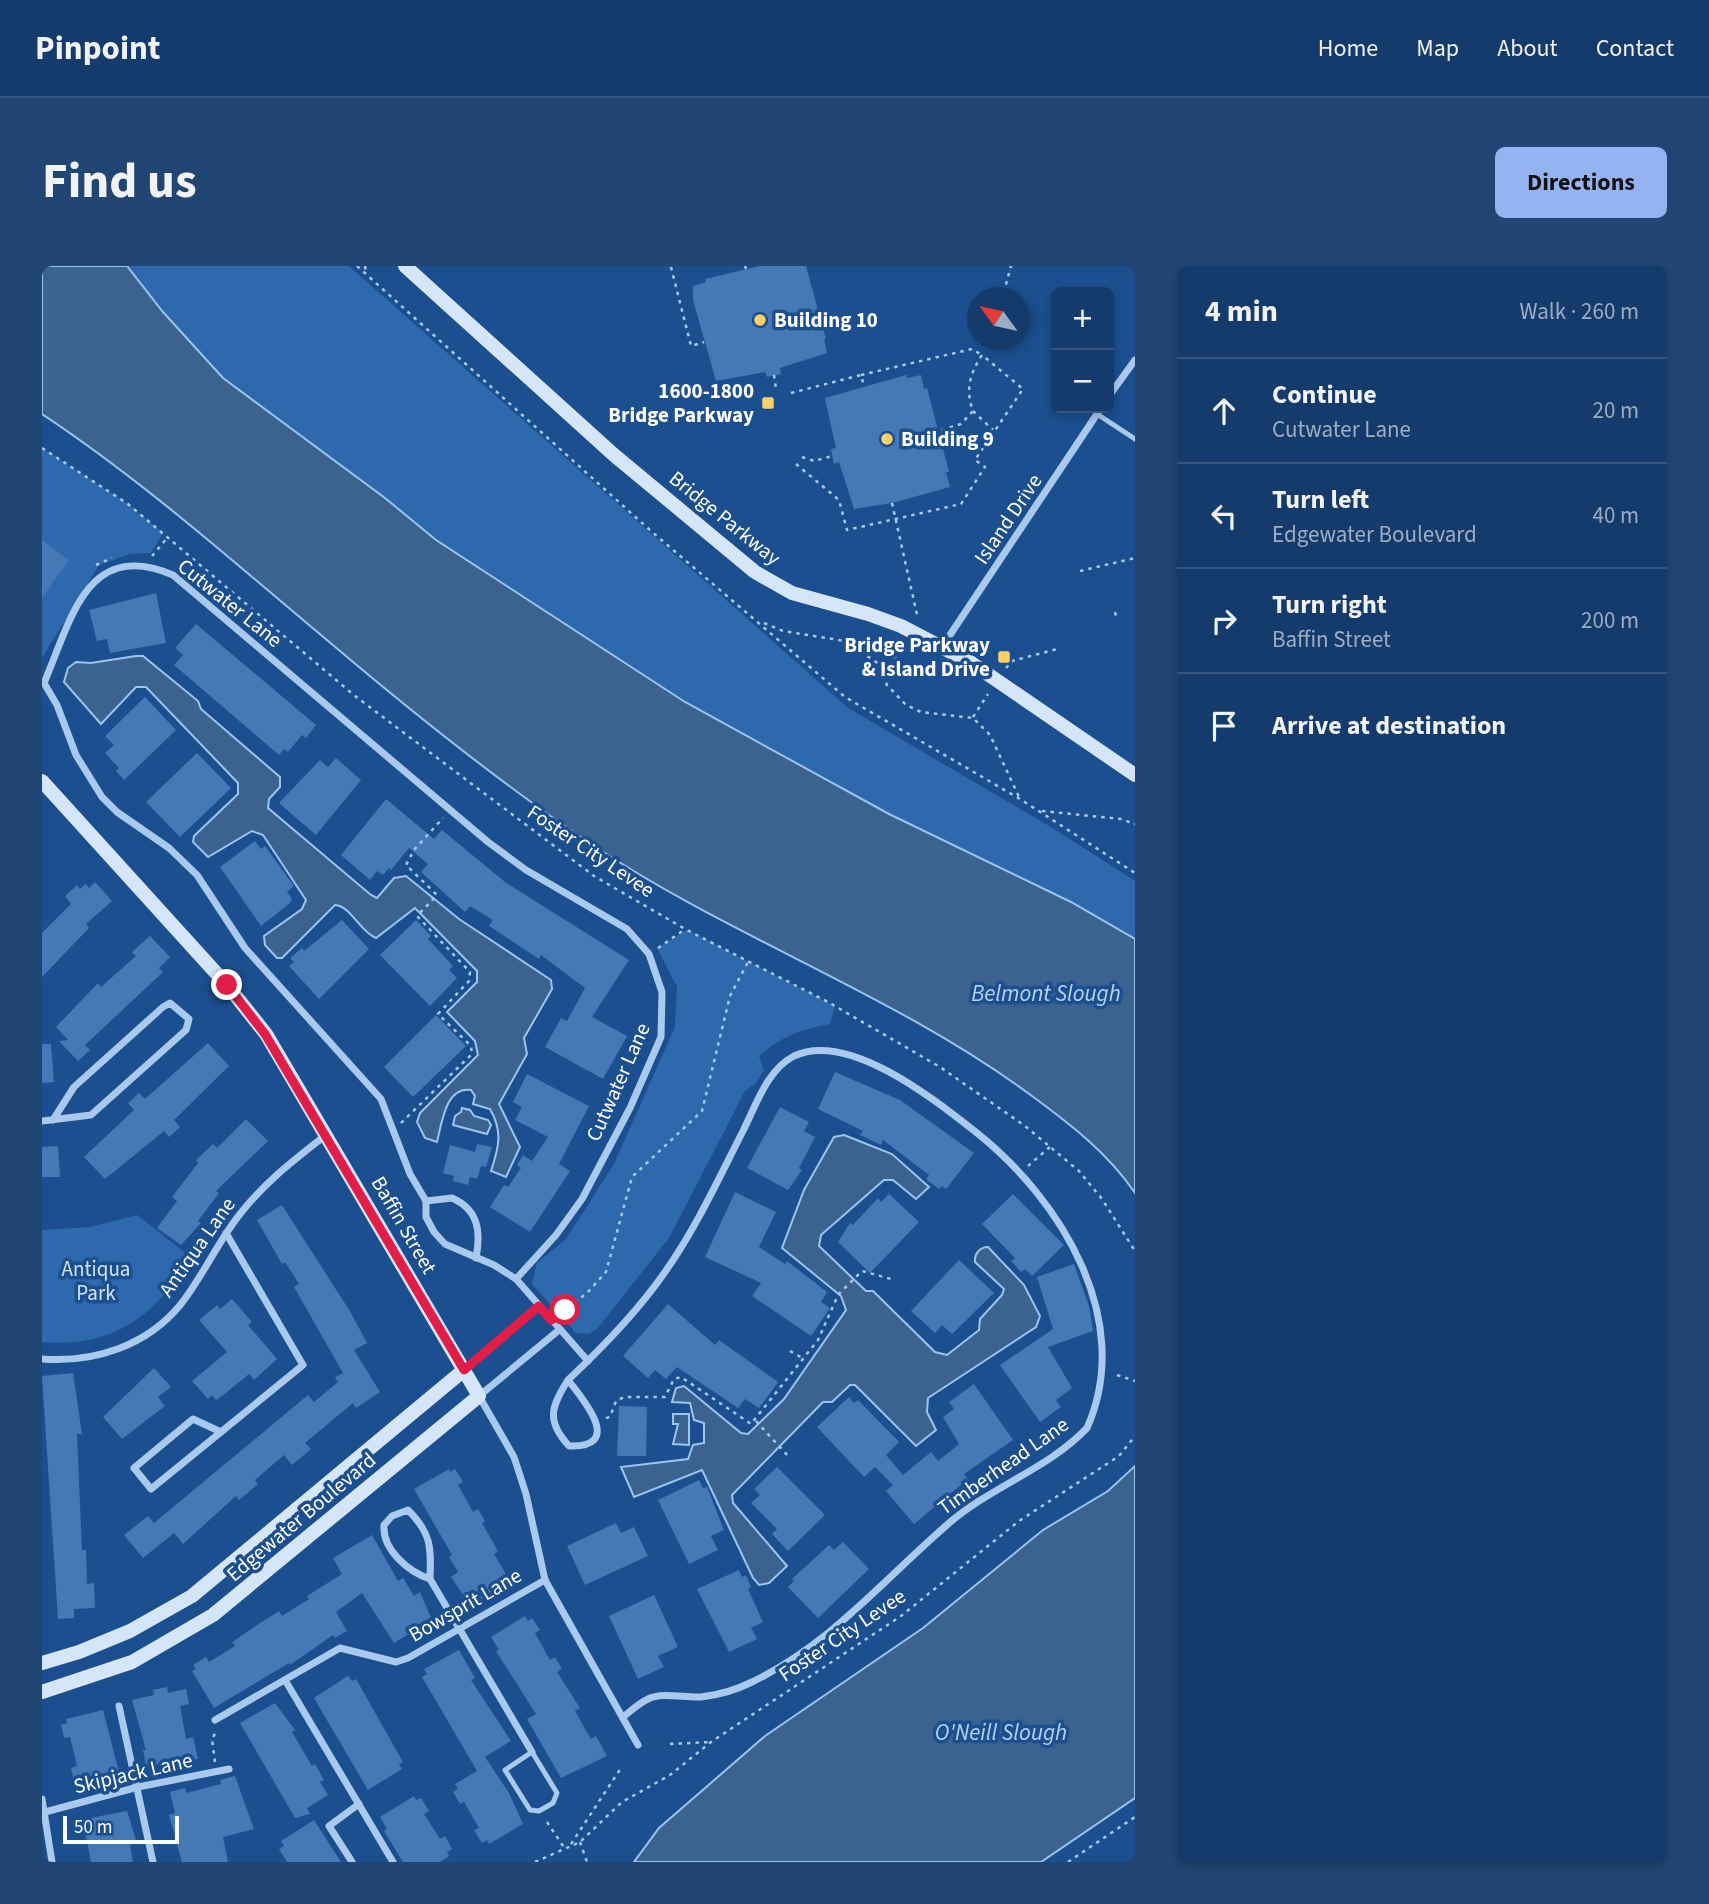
<!DOCTYPE html>
<meta charset="utf-8">
<style>
:root{--surface:#143b6b;--page:#214673;--text:#f1f3f6;--muted:#9dadc1;--line:#33557e;--accent:#95b2f1}
body{margin:0;font-family:"Source Sans 3",sans-serif;background:var(--page);color:var(--text)}
.controls{position:absolute;right:21px;top:21px;display:grid;overflow:hidden;border-radius:10px;box-shadow:0 4px 10px #0003}
.controls button{width:63px;height:63px;display:grid;place-items:center;padding:0;border:0;border-bottom:2px solid var(--line);background:var(--surface);color:var(--text);font:35px sans-serif}
.compass{position:absolute;left:925px;top:21px;width:63px;height:63px;border-radius:50%;background:var(--surface);box-shadow:0 4px 10px #0003;rotate:303deg}
.scale{position:absolute;left:21px;bottom:18px;width:116px;box-sizing:border-box;padding-left:7px;border:4px solid #fff;border-top:0;font-size:19px;line-height:24px;white-space:nowrap;color:#fff;-webkit-text-stroke:5px #1b4f8f;paint-order:stroke}
.stop{position:absolute;width:21px;height:21px;margin:-16px;border:5px solid #e11d48;border-radius:50%;background:#fff}
.stop.end{background:#e11d48;border-color:#fff;box-shadow:0 2px 7px #0008}
.list{margin:0;padding:0;list-style:none}
h2{display:flex;justify-content:space-between;align-items:center;height:91px;margin:0;padding:0 28px;font-size:30px}
h2 small{font-size:23px;font-weight:400;color:var(--muted)}
.list li{display:grid;grid-template-columns:46px 1fr auto;gap:21px;align-items:center;box-sizing:border-box;height:105px;padding:0 28px;border-top:2px solid var(--line)}
.list b{display:block;font-size:26px;white-space:nowrap}
.list p{margin:0;font-size:23px;white-space:nowrap;color:var(--muted)}
.list em{font-size:23px;font-style:normal;color:var(--muted)}
.icon{flex:none;width:38px;height:38px;fill:none;stroke:currentColor;stroke-width:2;stroke-linecap:round;stroke-linejoin:round}
.map{position:relative;flex:none;width:1093px;height:1596px;overflow:hidden;border-radius:10px}
header{display:flex;align-items:center;gap:42px;box-sizing:border-box;height:98px;padding:0 35px;background:var(--surface);border-bottom:2px solid var(--line)}
header strong{font-size:33px}
nav{display:flex;gap:38px;margin-inline-start:auto;font-size:24px}
.intro{display:flex;align-items:center;justify-content:space-between;box-sizing:border-box;height:168px;padding:0 42px}
h1{margin:0;font-size:49px}
.button{padding:18px 32px;border-radius:10px;background:var(--accent);color:#111;font-size:24px;font-weight:700}
main{display:flex;gap:42px;padding:0 42px}
aside{flex:1;background:var(--surface);border-radius:10px;box-shadow:0 4px 10px #0003}
.map>svg:first-child{display:block}
</style>
<header>
<strong>Pinpoint</strong>
<nav><a>Home</a><a>Map</a><a>About</a><a>Contact</a></nav>
</header>
<div class="intro"><h1>Find us</h1><a class="button">Directions</a></div>
<main>
<div class="map">
<svg width="1093" height="1596" viewBox="0 0 1093 1596">
<rect width="100%" height="100%" fill="#1b4f8f"/>
<g fill="#2e69ad">
<path d="M85,0H307L806,442L1009,561L1093,615V673L1029,636L847,548L643,436L394,274L343,232L181,112L132,59Z"/>
<path d="M0,182L86,238L121,267L109,287L87,288L57,299L0,392Z"/>
<path d="M645,664L793,740L788,758C759,763 739,771 717,790L722,804L713,818L703,825L627,972L555,1063L547,1068L534,1067L490,1018L495,997L524,973L572,898L633,761L635,721L615,682Z"/>
<path d="M95,949L150,992C112,1050 72,1082 0,1076V964L48,961Z"/>
</g>
<g fill="#3c6290" stroke="#9cc4f0" stroke-width="2">
<path d="M0,0H85L121,46L181,112L343,232L394,274L643,436L847,548L1029,636L1093,673V927C1066,887 1028,858 990,830C855,730 695,674 555,582C463,521 376,451 292,380C196,300 104,217 0,148Z"/>
<path d="M94,390H101L156,435L159,443L238,511V521L227,533L226,542L329,629L335,632L352,612L364,610L417,653L509,714L510,723L482,772L485,788L457,838L478,881L464,911L449,905C457,881 461,865 448,843L431,838L433,830L429,824C404,820 400,856 395,876L383,872L375,856L378,847L436,789L433,775L405,746L435,716V705L373,642L334,672C318,666 309,640 293,639L240,692H235L223,679L222,670L260,643L264,634L221,569L210,565L166,591L151,576L152,570L196,528V517L104,421H94L59,458L22,416L26,402L34,396L49,397Z"/>
<path d="M420,842L428,844L432,850L446,854L449,859L445,868L411,859L413,850L419,846Z"/>
<path d="M802,869L850,888L887,921L874,933L851,914H842L779,969L777,980L824,1025H831L893,1086L905,1089L937,1064L938,1053L960,1029L962,1023L933,996C932,988 938,981 946,981L982,1019L998,1050L994,1061L886,1132L885,1146L894,1164L874,1180L813,1119H808L790,1136H781L690,1229L691,1237L745,1300L727,1317L717,1319L711,1312L660,1204L592,1231L579,1201L646,1193L651,1179L662,1177V1157L652,1154L648,1137L630,1136L634,1122L642,1120L699,1167L706,1168L742,1133L804,1044L799,1030L740,982L762,924L792,871Z"/>
<path d="M631,1148H647V1179L631,1178L636,1158H631Z"/>
<path d="M1093,1200V1532L999,1596H592L617,1562L723,1470L881,1362L1001,1264L1066,1225Z"/>
</g>
<g fill="#4478b7">
<path d="M718,0H764L784,73H782L785,87L738,102L739,108L725,111L723,106L674,115L651,34V20L664,16L663,13Z"/>
<path d="M864,109L865,112L879,109L882,123L885,122L907,206H904L908,221L850,237L812,243L797,196L792,198L789,183L794,182L783,132Z"/>
<path d="M0,274L27,294L0,332Z"/>
<path d="M114,327L124,377L68,387L65,373L55,375L47,344Z"/>
<path d="M154,358L274,459L264,472L260,469L246,486L242,483L237,489L132,399L141,389L133,382Z"/>
<path d="M103,431L134,464L82,514L74,505L77,502L63,487L72,479L63,470Z"/>
<path d="M155,487L189,522L138,571L104,536Z"/>
<path d="M294,492L319,514L274,569L237,537L278,494L286,501Z"/>
<path d="M344,533L392,573L400,564L463,616L587,694L550,751L585,770L561,813L503,781L519,752L525,755L543,722L499,689L497,693L447,660L451,654L428,640L423,646L379,606L386,598L367,582L349,604L347,602L341,609L335,605L328,614L299,589Z"/>
<path d="M213,575L219,583L223,580L252,620L245,626L250,633L248,637L219,660L178,601Z"/>
<path d="M53,616L70,635L44,658L47,662L0,711V667L29,638L23,630L35,619L38,623L44,618L47,622Z"/>
<path d="M300,654L327,683L277,733L247,700L252,696L248,692L260,682L262,685Z"/>
<path d="M374,654L389,670L386,673L411,700L407,704L415,712L388,740L338,689Z"/>
<path d="M108,670L128,691L117,702L121,706L43,779L48,784L36,795L17,775L26,774L14,761L56,717L59,721L94,690L90,686Z"/>
<path d="M394,749L424,780L371,831L342,801Z"/>
<path d="M166,777L187,800L132,854L138,861L127,871L122,865L63,913L42,891L92,844L86,837L97,827L103,833Z"/>
<path d="M0,778H9L12,816L0,817Z"/>
<path d="M793,806L858,834L932,887L904,923L900,920L897,923L884,913L887,909L841,874L839,879L818,869L821,865L776,843Z"/>
<path d="M485,808L547,840L517,898L528,905L488,966L448,941L462,919L466,921L479,902L475,899L481,889L490,895L506,871L473,854L480,841L471,836Z"/>
<path d="M738,841L767,856L762,865L773,871L757,902L760,904L746,924L705,902Z"/>
<path d="M204,853L226,875L174,925L177,927L156,955L159,957L139,979L115,962L135,935L130,931L156,897L154,894L171,878L175,882Z"/>
<path d="M435,878L450,881L444,901L439,900L435,913L428,911L426,919L411,915L412,910L401,907L408,879L433,886Z"/>
<path d="M16,880L18,911H0V881Z"/>
<path d="M693,926L734,946L717,981L743,998L745,995L785,1026L779,1036L788,1042L769,1070L710,1030L719,1017L663,991Z"/>
<path d="M847,928L877,956L828,1007L796,976L808,957L811,959L836,932L839,936Z"/>
<path d="M971,928L1022,979L990,1010L983,1003L979,1006L969,995L973,992L940,958Z"/>
<path d="M240,939L309,1047L325,1077L312,1084L338,1126L314,1142L311,1137L263,1177L269,1183L250,1199L242,1189L213,1214L216,1218L197,1234L194,1230L141,1278L132,1267L101,1292L82,1269L106,1250L112,1257L266,1129L272,1136L296,1116L293,1111L301,1107L252,1021L257,1018L243,996L240,998L215,954Z"/>
<path d="M917,994L952,1027L910,1068L900,1059L893,1067L869,1045Z"/>
<path d="M1032,998L1047,1040L1051,1065L1006,1081L1030,1122L1014,1134L1019,1141L998,1156L958,1099L1011,1063L995,1011Z"/>
<path d="M190,1033L210,1056L206,1059L235,1093L212,1114L207,1108L180,1130L174,1134L170,1129L166,1133L150,1115L185,1086L157,1054L175,1039L178,1043Z"/>
<path d="M626,1038L673,1079L677,1074L736,1116L717,1142L703,1133L696,1142L635,1101L624,1113L613,1104L606,1112L581,1090Z"/>
<path d="M112,1102L129,1121L116,1131L123,1140L80,1173L61,1151Z"/>
<path d="M31,1107L40,1168H35L40,1284H44L45,1318L52,1317L53,1342L32,1343V1352L16,1353L0,1110Z"/>
<path d="M932,1118L971,1174L922,1208L926,1213L872,1258L844,1225L851,1219L833,1201L822,1211L775,1161L807,1131L812,1137L816,1134L857,1176L844,1189L861,1209L889,1186L896,1195L917,1178L901,1151L912,1143L907,1136Z"/>
<path d="M577,1140L605,1141L604,1190H575Z"/>
<path d="M735,1201L783,1249L746,1285L730,1268L735,1263L709,1237L718,1229L712,1223Z"/>
<path d="M407,1203L408,1206L413,1203L421,1216L416,1219L431,1246L436,1243L443,1255L440,1257L456,1285L452,1288L465,1310L460,1313L464,1319L434,1337L432,1334L427,1337L409,1311L416,1306L407,1291L410,1289L372,1223Z"/>
<path d="M657,1214L661,1222L665,1221L682,1264L669,1270L676,1284L647,1298L616,1234Z"/>
<path d="M574,1257L579,1267L592,1261L606,1290L543,1319L525,1280Z"/>
<path d="M330,1269L356,1315L361,1312L372,1330L378,1326L390,1354L352,1377L320,1327L294,1346L305,1365L293,1372L291,1369L248,1399L247,1397L172,1442L150,1405L154,1403L151,1399L164,1391L167,1396L193,1380L190,1376L218,1357L237,1345L240,1350L267,1333L265,1330L300,1308L291,1292Z"/>
<path d="M801,1276L827,1303L776,1352L746,1321L752,1315L750,1313L787,1279L792,1284Z"/>
<path d="M697,1304L700,1311L704,1309L709,1321L706,1323L721,1356L709,1362L715,1373L687,1386L655,1323Z"/>
<path d="M612,1329L636,1381L616,1390L622,1401L596,1413L567,1350Z"/>
<path d="M483,1350L486,1355L490,1352L498,1364L493,1367L508,1394L513,1391L520,1403L515,1406L538,1442L533,1445L549,1473L554,1470L565,1490L519,1512L485,1453L494,1448L454,1385L457,1384L449,1371Z"/>
<path d="M417,1384L433,1412L429,1414L469,1475L443,1491L467,1527L481,1558L447,1578L445,1574L440,1577L432,1564L437,1562L422,1536L418,1538L411,1526L416,1523L413,1518L435,1505L380,1411L385,1408L382,1403Z"/>
<path d="M306,1410L310,1415L314,1413L361,1496L357,1498L360,1503L326,1524L272,1432Z"/>
<path d="M125,1421L126,1427L144,1423L147,1438L138,1440L144,1473L151,1471L156,1493L104,1500L101,1484H104L90,1434L112,1429L111,1424Z"/>
<path d="M233,1437L253,1464L250,1466L270,1500L273,1498L282,1514L278,1516L286,1529L265,1542L268,1548L253,1552L198,1457Z"/>
<path d="M61,1444L78,1510L39,1519L38,1514L32,1516L29,1502L35,1500L28,1471L22,1472L19,1459L25,1457L24,1453Z"/>
<path d="M193,1510L212,1563L181,1571L186,1596H140L127,1549L133,1547L128,1526L143,1522L144,1527L179,1518L178,1514Z"/>
<path d="M372,1530L374,1534L379,1532L387,1545L382,1548L398,1573L403,1570L410,1583L405,1586L407,1590L398,1596H361L342,1565L345,1563L338,1551Z"/>
<path d="M85,1545L95,1577L88,1579L91,1596H49L42,1560L49,1559L48,1552Z"/>
<path d="M272,1554L299,1596H245L237,1583L242,1580L239,1575Z"/>
</g>
<g fill="none" stroke-linecap="round" stroke-linejoin="round">
<g stroke="#a9c9ee" stroke-width="2.5" stroke-dasharray="3.5 5" stroke-linecap="butt">
<path d="M315,0L609,265L803,431L978,533L1093,607"/>
<path d="M323,0L324,7"/>
<path d="M703,0L704,3"/>
<path d="M629,1L649,80L662,76"/>
<path d="M954,32L963,22L969,0"/>
<path d="M732,109L734,123"/>
<path d="M819,109L930,83L940,89"/>
<path d="M749,127L819,109L822,120"/>
<path d="M931,145L951,164"/>
<path d="M0,182L86,238L313,430L552,610L643,663L786,736L898,801L983,860L1037,905L1060,933L1093,985"/>
<path d="M760,191L772,195L790,190"/>
<path d="M754,198L797,234L805,264L919,238L943,201L933,194L981,123L940,89C928,108 923,123 931,145L919,158L896,165"/>
<path d="M850,237L876,353"/>
<path d="M110,290L126,271"/>
<path d="M54,299L70,292"/>
<path d="M1038,305L1093,292"/>
<path d="M1073,346L1074,351"/>
<path d="M722,357L741,365L803,375L837,398L845,419L864,439L879,446L931,452L948,469L978,533"/>
<path d="M964,402L970,395L1015,383"/>
<path d="M839,404L850,397L864,378"/>
<path d="M931,451L946,428"/>
<path d="M1000,545L1079,553L1093,558"/>
<path d="M616,682L642,664"/>
<path d="M359,857L430,788L429,780L396,748L427,715L428,706L375,650L395,629L364,599L372,584L401,552"/>
<path d="M986,900L1009,880"/>
<path d="M519,1047L545,1027L564,1006L590,911L660,845L688,730L706,696"/>
<path d="M748,1085L762,1093"/>
<path d="M1075,1109L1093,1115"/>
<path d="M564,1152L568,1151L574,1135L582,1131H623L632,1113L639,1111L709,1158L776,1074L796,1029L820,1005L849,1013"/>
<path d="M714,1155L747,1191"/>
<path d="M628,1478L669,1476"/>
<path d="M173,1496L170,1473L174,1466"/>
<path d="M505,1556L523,1583"/>
<path d="M538,1576L545,1596"/>
<path d="M529,1578L579,1502"/>
<path d="M493,1596L538,1576L580,1536L628,1509L669,1476L859,1350L977,1255L1077,1190L1093,1170"/>
<path d="M1026,1596L1093,1551"/>
</g>
<g stroke="#a9c9ee" stroke-width="5">
<path d="M1055,148L1093,173"/>
<path d="M490,1486L515,1527L511,1537L497,1545L488,1544L463,1504Z"/>
</g>
<g stroke="#a9c9ee" stroke-width="7">
<path d="M1067,130L1093,94"/>
<path d="M900,381L1059,142"/>
<path d="M0,855L49,849L144,764L147,753L128,737L121,741L32,821L11,854"/>
<path d="M384,935L410,932C437,944 439,966 434,992"/>
<path d="M474,1013L514,969L540,933L588,842L619,771L620,726L607,688L585,663L484,604L446,576L131,309C44,272 29,355 2,417L15,439L34,489L60,531L75,546L127,582L155,609L203,682L339,833L368,908L384,935V951L392,966L403,978L452,999L474,1013L546,1095"/>
<path d="M517,1064L437,1130L472,1191L484,1228L503,1314L596,1479"/>
<path d="M0,1093C52,1097 105,1080 139,1038C161,1010 175,977 198,948C223,916 252,894 284,869"/>
<path d="M422,1104L497,1040"/>
<path d="M526,1114C509,1141 504,1155 527,1180C583,1182 541,1133 526,1114C560,1082 596,1045 623,1006C654,962 677,912 701,865C714,839 725,804 752,790C807,764 894,835 935,867C1019,934 1093,1054 1045,1162C1006,1203 948,1221 906,1258C841,1314 789,1378 710,1416C694,1424 677,1429 659,1431C643,1432 620,1426 606,1433C597,1437 589,1445 581,1451"/>
<path d="M179,1166L109,1223L92,1202L151,1153L179,1166L261,1099L184,967"/>
<path d="M388,1313C389,1282 390,1268 366,1244L350,1250L342,1259C340,1284 367,1306 388,1313L490,1486"/>
<path d="M243,1414L351,1596"/>
<path d="M77,1440L111,1596"/>
<path d="M173,1454L298,1382L354,1396L366,1392L503,1314"/>
<path d="M0,1533L10,1596"/>
<path d="M3,1546L96,1521L187,1503"/>
<path d="M310,1596L287,1560L317,1538"/>
</g>
<g stroke="#d6e6fa" stroke-width="14">
<path d="M363,0L572,189L713,306L750,327L826,348L859,360L928,396L1093,509"/>
<path d="M0,515L185,719L224,768L437,1130L171,1349L90,1396L0,1426"/>
<path d="M0,1397L37,1386L88,1365L150,1330L422,1104"/>
</g>
</g>
<g fill="none" stroke-linecap="round" stroke-linejoin="round">
<path stroke="#e11d48" stroke-width="9" d="M185,719L223,768L422,1104L497,1040L509,1054L523,1044"/>
</g>
<g fill="#ffd166" stroke="#1b4f8f" stroke-width="2.5">
<circle cx="718" cy="54" r="7"/>
<rect x="719" y="130" width="14" height="14" rx="3.5"/>
<circle cx="845" cy="173" r="7"/>
<rect x="955" y="384" width="14" height="14" rx="3.5"/>
</g>
<g text-anchor="middle" stroke-width="7" stroke-linejoin="round" paint-order="stroke">
<g font-size="21" font-weight="bold" fill="#fff" stroke="#1b4f8f" text-anchor="start">
<text x="732" y="61">Building 10</text>
<text x="712" y="132" text-anchor="end">1600-1800<tspan x="712" dy="24">Bridge Parkway</tspan></text>
<text x="859" y="180">Building 9</text>
<text x="948" y="386" text-anchor="end">Bridge Parkway<tspan x="948" dy="24">&amp; Island Drive</tspan></text>
</g>
<g font-size="21" fill="#fff" stroke="#1b4f8f">
<text transform="translate(683 252) rotate(39)" y="7">Bridge Parkway</text>
<text transform="translate(966 253) rotate(-56)" y="7">Island Drive</text>
<text transform="translate(188 337) rotate(39)" y="7">Cutwater Lane</text>
<text transform="translate(549 585) rotate(34)" y="7">Foster City Levee</text>
<text transform="translate(576 816) rotate(-66)" y="7">Cutwater Lane</text>
<text transform="translate(362 959) rotate(60)" y="7">Baffin Street</text>
<text transform="translate(155 981) rotate(-55)" y="7">Antiqua Lane</text>
<text transform="translate(961 1200) rotate(-35)" y="7">Timberhead Lane</text>
<text transform="translate(259 1251) rotate(-40)" y="7">Edgewater Boulevard</text>
<text transform="translate(423 1339) rotate(-30)" y="7">Bowsprit Lane</text>
<text transform="translate(800 1369) rotate(-34)" y="7">Foster City Levee</text>
<text transform="translate(91 1507) rotate(-13)" y="7">Skipjack Lane</text>
</g>
<g font-size="21" fill="#cfe3fa" stroke="#1b4f8f">
<text x="54" y="1010">Antiqua<tspan x="54" dy="24">Park</tspan></text>
</g>
<g font-size="23" font-style="italic" fill="#b5d3f5" stroke="#1b4f8f">
<text x="1004" y="735">Belmont Slough</text>
<text x="959" y="1474">O'Neill Slough</text>
</g>
</g>
</svg>
<div class="controls">
<button>+</button>
<button>−</button>
</div>
<svg class="compass" viewBox="-18 -18 36 36"><path d="M0-13l5 13h-10z" fill="#e53935"/><path d="M0 13l5-13h-10z" fill="#9dadc1"/></svg>
<div class="scale">50 m</div>
<div class="stop" style="left:523px;top:1044px"></div>
<div class="stop end" style="left:185px;top:719px"></div>
</div>
<aside>
<h2>4 min<small>Walk · 260 m</small></h2>
<ul class="list">
<li><svg class="icon" aria-label="ahead" viewBox="0 0 24 24"><path d="M12 20V5M6 11l6-6 6 6"/></svg><div><b>Continue</b><p>Cutwater Lane</p></div><em>20 m</em></li>
<li><svg class="icon" aria-label="left" viewBox="0 0 24 24"><path d="M17 20v-9H6M10 6l-5 5 5 5"/></svg><div><b>Turn left</b><p>Edgewater Boulevard</p></div><em>40 m</em></li>
<li><svg class="icon" aria-label="right" viewBox="0 0 24 24"><path d="M7 20v-9h11M14 6l5 5-5 5"/></svg><div><b>Turn right</b><p>Baffin Street</p></div><em>200 m</em></li>
<li><svg class="icon" aria-label="arrive" viewBox="0 0 24 24"><path d="M6 21V4h12l-3 4 3 4H6"/></svg><div><b>Arrive at destination</b></div></li>
</ul>
</aside>
</main>
